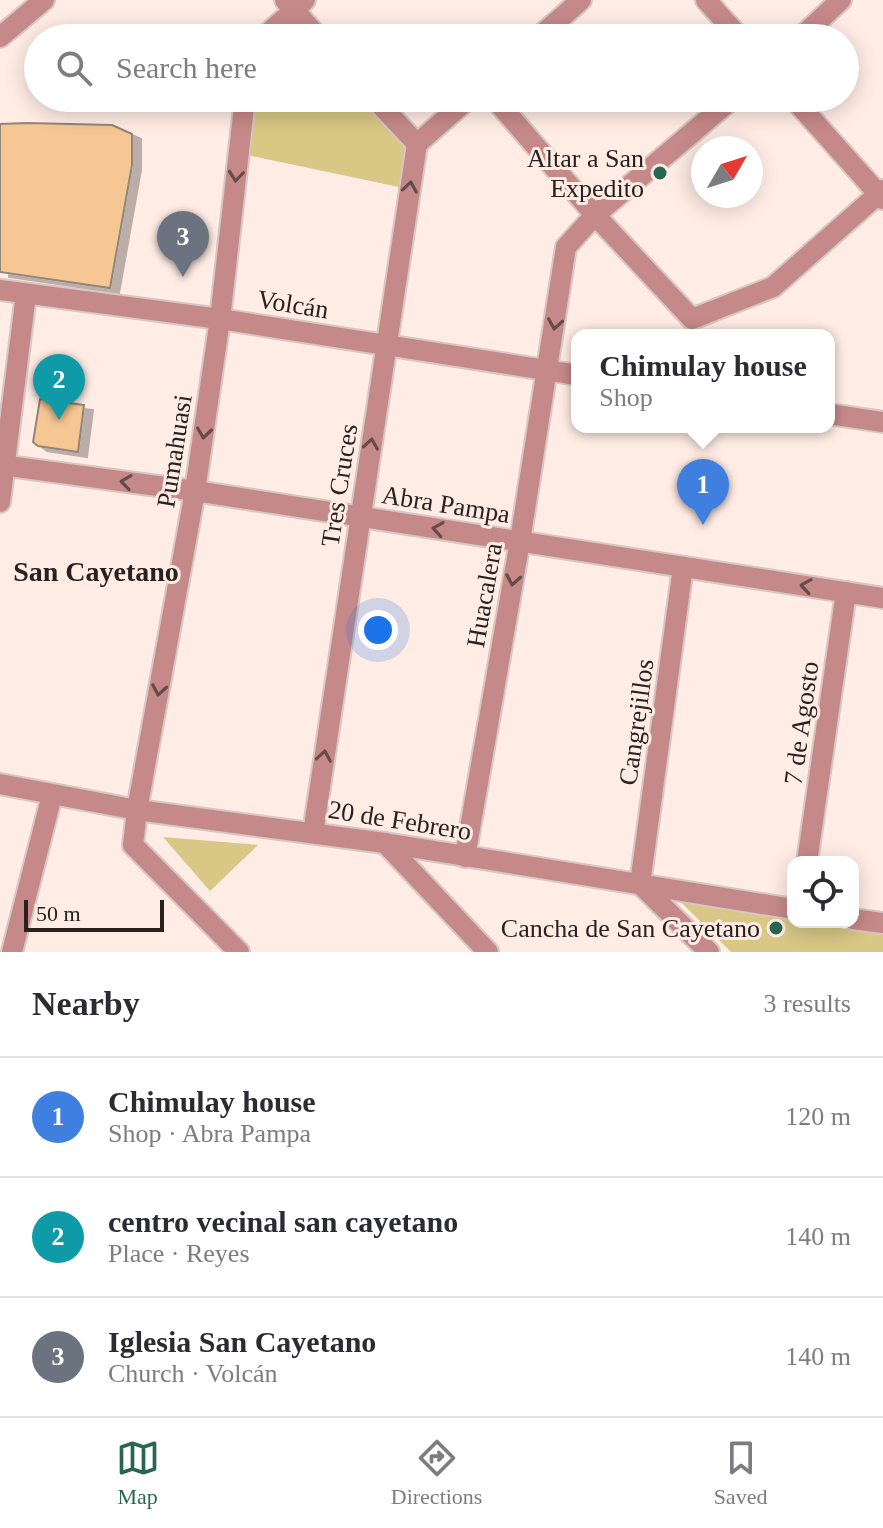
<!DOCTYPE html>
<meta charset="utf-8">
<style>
:root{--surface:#fff;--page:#f2f2f3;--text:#2b2b33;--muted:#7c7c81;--line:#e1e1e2;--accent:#286652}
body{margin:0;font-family:Georgia,serif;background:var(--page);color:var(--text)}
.controls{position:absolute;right:24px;bottom:24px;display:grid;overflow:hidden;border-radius:16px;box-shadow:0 4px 20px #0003}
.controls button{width:72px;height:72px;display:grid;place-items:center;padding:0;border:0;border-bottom:2px solid var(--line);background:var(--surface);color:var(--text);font:40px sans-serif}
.compass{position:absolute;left:691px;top:136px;width:72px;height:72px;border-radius:50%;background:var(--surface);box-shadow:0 4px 20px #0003;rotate:51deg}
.scale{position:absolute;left:24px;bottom:20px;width:140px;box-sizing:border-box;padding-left:8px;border:4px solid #28211e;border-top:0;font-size:22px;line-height:28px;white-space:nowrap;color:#28211e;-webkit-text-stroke:6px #ffece5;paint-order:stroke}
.you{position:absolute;left:378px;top:630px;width:28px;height:28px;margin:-20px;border:6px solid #fff;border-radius:50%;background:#1a73e8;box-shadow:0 0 0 12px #1a73e833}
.badge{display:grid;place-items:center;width:52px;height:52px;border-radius:50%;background:var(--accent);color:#fff;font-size:26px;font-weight:700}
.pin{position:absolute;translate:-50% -66px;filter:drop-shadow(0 2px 4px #0008)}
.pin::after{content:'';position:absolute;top:42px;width:28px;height:24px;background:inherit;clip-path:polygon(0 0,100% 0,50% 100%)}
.popup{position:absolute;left:571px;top:329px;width:264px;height:104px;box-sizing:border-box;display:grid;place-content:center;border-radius:16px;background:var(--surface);filter:drop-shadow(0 2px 6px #0005);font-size:26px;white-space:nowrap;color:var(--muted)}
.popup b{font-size:30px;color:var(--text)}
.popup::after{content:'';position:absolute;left:50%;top:100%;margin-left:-16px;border:16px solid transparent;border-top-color:var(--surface)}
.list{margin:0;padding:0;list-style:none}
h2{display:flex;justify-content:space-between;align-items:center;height:104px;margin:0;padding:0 32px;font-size:34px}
h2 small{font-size:26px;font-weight:400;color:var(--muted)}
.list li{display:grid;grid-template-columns:52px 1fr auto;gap:24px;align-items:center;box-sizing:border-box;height:120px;padding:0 32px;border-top:2px solid var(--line)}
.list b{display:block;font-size:30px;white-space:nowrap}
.list p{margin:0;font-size:26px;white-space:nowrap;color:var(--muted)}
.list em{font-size:26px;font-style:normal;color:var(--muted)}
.icon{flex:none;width:44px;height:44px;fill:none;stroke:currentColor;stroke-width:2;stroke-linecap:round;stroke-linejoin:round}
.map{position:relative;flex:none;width:883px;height:952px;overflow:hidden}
.search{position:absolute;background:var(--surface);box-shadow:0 4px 20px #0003;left:24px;right:24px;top:24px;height:88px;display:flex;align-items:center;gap:20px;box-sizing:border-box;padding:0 28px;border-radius:44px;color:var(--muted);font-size:30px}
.sheet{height:464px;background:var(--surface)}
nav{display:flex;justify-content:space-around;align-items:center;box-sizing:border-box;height:112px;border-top:2px solid var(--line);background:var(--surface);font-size:22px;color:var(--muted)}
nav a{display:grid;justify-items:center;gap:4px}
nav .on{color:var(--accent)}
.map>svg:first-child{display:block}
</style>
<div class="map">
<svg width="883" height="952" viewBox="0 0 883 952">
<defs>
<filter id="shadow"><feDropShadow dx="9" dy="5" stdDeviation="0" flood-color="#0004"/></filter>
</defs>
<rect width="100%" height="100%" fill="#ffece5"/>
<g fill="#d9c786">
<path d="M251,98H364L411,147L399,187L247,155Z"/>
<path d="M163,837L258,845L210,891Z"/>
<path d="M681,902L883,935V952H731Z"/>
</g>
<g fill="#f7c793" stroke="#91867a" stroke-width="2" filter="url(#shadow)">
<path d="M27,123L112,125L132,134V165L110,288L0,272V124Z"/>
<path d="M40,399L84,405L78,452L38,446L33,442Z"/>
</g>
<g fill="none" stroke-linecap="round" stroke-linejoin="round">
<defs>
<g id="street">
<path d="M285,0L319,38"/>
<path d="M706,0L740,38"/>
<path d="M0,37L44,0"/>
<path d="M263,38L305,0"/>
<path d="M538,38L581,0"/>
<path d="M800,38L841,0"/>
<path d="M374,98L417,144"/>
<path d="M494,98L595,215L692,319L773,287L883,190"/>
<path d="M793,98L883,199"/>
<path d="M417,144L469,98"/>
<path d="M0,290L220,319L577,375"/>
<path d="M829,414L883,422"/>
<path d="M0,465L195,491L883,598"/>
<path d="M0,502L26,294"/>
<path d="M683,567L640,884L709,952"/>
<path d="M0,784L137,810L385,843L793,909"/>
<path d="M313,833L417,144"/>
<path d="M385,843L488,952"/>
<path d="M465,857L520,541L566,247L595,215L733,98"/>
<path d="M807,862L846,592"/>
<path d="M853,919L883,923"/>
<path d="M12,952L52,795"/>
<path d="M239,952L133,845L137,810L195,491L220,319L245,98"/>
</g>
</defs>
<use href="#street" stroke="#d8c7c1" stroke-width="24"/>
<use href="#street" stroke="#c68989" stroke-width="20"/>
</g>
<defs><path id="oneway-chevron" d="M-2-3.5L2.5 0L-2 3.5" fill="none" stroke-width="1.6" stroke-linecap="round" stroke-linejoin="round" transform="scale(2)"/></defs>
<g stroke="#674b49">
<use href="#oneway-chevron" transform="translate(236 176) rotate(96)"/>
<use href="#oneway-chevron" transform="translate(410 187) rotate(-81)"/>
<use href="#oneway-chevron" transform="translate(555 324) rotate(99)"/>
<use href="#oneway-chevron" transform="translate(204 433) rotate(98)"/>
<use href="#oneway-chevron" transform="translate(371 444) rotate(-81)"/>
<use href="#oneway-chevron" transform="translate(126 482) rotate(-172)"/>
<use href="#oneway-chevron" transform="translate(438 529) rotate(-171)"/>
<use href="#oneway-chevron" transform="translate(513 580) rotate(100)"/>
<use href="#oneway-chevron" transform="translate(806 586) rotate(-171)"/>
<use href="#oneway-chevron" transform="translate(159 690) rotate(100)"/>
<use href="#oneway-chevron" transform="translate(324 756) rotate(-81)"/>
</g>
<g fill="#286652" stroke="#ffece5" stroke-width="3">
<circle cx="660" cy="173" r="8"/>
<circle cx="776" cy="928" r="8"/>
</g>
<g text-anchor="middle" stroke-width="6" stroke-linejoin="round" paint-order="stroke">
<g font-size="26" fill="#28211e" stroke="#ffece5" text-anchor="end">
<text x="644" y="167">Altar a San<tspan x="644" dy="30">Expedito</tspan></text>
<text x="760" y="937">Cancha de San Cayetano</text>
</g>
<g font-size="26" fill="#28211e" stroke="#ffece5">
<text transform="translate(293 304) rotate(9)" y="9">Volcán</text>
<text transform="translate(174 451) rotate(-81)" y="9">Pumahuasi</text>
<text transform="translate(339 485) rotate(-81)" y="9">Tres Cruces</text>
<text transform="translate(446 504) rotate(9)" y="9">Abra Pampa</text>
<text transform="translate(484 595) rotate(-80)" y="9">Huacalera</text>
<text transform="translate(636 722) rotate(-82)" y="9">Cangrejillos</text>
<text transform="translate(801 723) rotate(-82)" y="9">7 de Agosto</text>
<text transform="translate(400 820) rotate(9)" y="9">20 de Febrero</text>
</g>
<g font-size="28" font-weight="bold" fill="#28211e" stroke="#ffece5">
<text x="96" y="581">San Cayetano</text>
</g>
</g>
</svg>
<div class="controls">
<button><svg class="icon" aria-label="locate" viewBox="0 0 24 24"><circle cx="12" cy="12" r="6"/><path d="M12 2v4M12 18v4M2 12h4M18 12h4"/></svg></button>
</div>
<svg class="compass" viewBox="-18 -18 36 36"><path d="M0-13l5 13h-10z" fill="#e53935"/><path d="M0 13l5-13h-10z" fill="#7c7c81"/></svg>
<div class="scale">50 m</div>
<div class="you"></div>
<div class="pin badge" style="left:703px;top:525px;background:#3f7fe0">1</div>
<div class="popup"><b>Chimulay house</b>Shop</div>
<div class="pin badge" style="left:59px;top:420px;background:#0f9aa8">2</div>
<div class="pin badge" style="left:183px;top:277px;background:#6b7280">3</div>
<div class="search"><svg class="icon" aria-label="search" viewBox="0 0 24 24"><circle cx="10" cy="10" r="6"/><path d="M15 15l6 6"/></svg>Search here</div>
</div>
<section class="sheet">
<h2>Nearby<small>3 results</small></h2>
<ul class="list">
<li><span class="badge" style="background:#3f7fe0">1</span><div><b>Chimulay house</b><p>Shop · Abra Pampa</p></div><em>120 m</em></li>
<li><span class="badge" style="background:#0f9aa8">2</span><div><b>centro vecinal san cayetano</b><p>Place · Reyes</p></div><em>140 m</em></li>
<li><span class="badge" style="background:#6b7280">3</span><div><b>Iglesia San Cayetano</b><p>Church · Volcán</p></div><em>140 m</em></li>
</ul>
</section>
<nav>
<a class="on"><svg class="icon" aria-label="map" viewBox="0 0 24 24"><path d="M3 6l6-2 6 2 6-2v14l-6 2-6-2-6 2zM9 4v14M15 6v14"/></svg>Map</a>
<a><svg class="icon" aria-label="directions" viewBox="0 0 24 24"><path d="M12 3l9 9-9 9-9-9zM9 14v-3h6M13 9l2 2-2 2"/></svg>Directions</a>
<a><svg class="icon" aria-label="saved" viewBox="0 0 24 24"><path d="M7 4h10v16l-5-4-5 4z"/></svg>Saved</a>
</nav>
